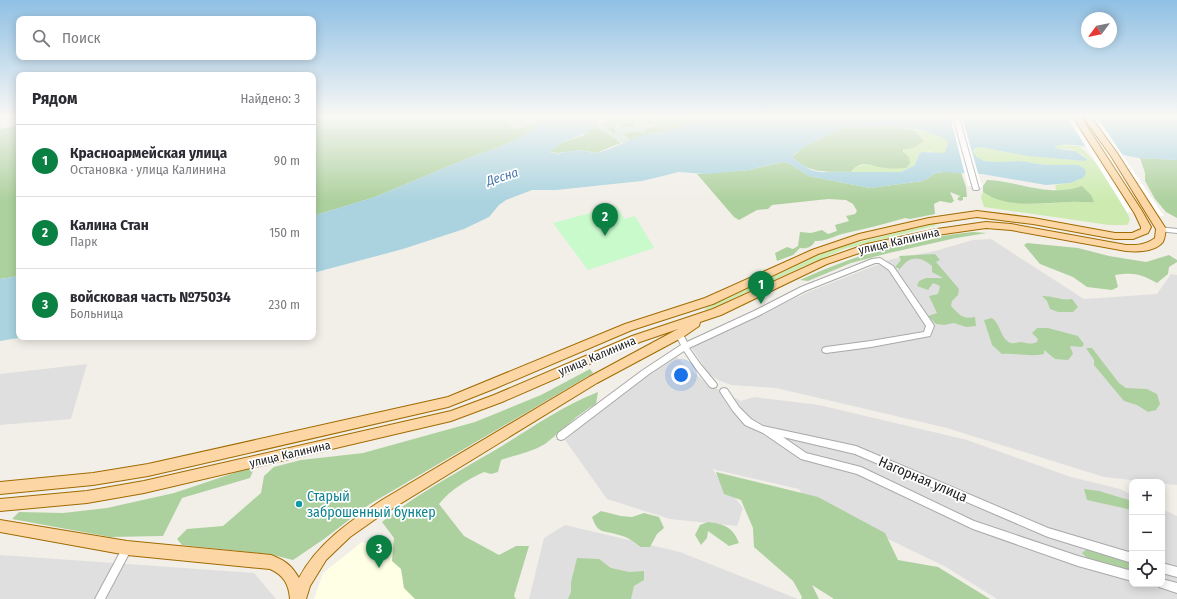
<!DOCTYPE html>
<html lang="ru">
<meta charset="utf-8">
<style>
:root{--surface:#fff;--page:#f7f7f7;--text:#2b2b33;--muted:#7c7c81;--line:#e1e1e2;--accent:#0b8043}
body{margin:0;font-family:"Fira Sans Condensed",sans-serif;background:var(--page);color:var(--text)}
.controls{position:absolute;right:12px;bottom:12px;display:grid;overflow:hidden;border-radius:8px;box-shadow:0 2px 10px #0003}
.controls button{width:36px;height:36px;display:grid;place-items:center;padding:0;border:0;border-bottom:1px solid var(--line);background:var(--surface);color:var(--text);font:20px sans-serif}
.compass{position:absolute;left:1081px;top:12px;width:36px;height:36px;border-radius:50%;background:var(--surface);box-shadow:0 2px 10px #0003;rotate:238deg}
.you{position:absolute;left:681px;top:375px;width:14px;height:14px;margin:-10px;border:3px solid #fff;border-radius:50%;background:#1a73e8;box-shadow:0 0 0 6px #1a73e833}
.badge{display:grid;place-items:center;width:26px;height:26px;border-radius:50%;background:var(--accent);color:#fff;font-size:13px;font-weight:700}
.pin{position:absolute;translate:-50% -33px;filter:drop-shadow(0 1px 2px #0008)}
.pin::after{content:'';position:absolute;top:21px;width:14px;height:12px;background:inherit;clip-path:polygon(0 0,100% 0,50% 100%)}
.list{margin:0;padding:0;list-style:none}
h2{display:flex;justify-content:space-between;align-items:center;height:52px;margin:0;padding:0 16px;font-size:17px}
h2 small{font-size:13px;font-weight:400;color:var(--muted)}
.list li{display:grid;grid-template-columns:26px 1fr auto;gap:12px;align-items:center;box-sizing:border-box;height:72px;padding:0 16px;border-top:1px solid var(--line)}
.list b{display:block;font-size:15px;white-space:nowrap}
.list p{margin:0;font-size:13px;white-space:nowrap;color:var(--muted)}
.list em{font-size:13px;font-style:normal;color:var(--muted)}
.icon{flex:none;width:22px;height:22px;fill:none;stroke:currentColor;stroke-width:2;stroke-linecap:round;stroke-linejoin:round}
.map{position:relative;flex:none;width:1177px;height:599px;overflow:hidden}
.search{position:absolute;background:var(--surface);box-shadow:0 2px 10px #0003;left:16px;top:16px;width:300px;height:44px;display:flex;align-items:center;gap:10px;box-sizing:border-box;padding:0 14px;border-radius:8px;color:var(--muted);font-size:15px}
.panel{position:absolute;background:var(--surface);box-shadow:0 2px 10px #0003;left:16px;top:72px;width:300px;height:268px;border-radius:8px}
.map>svg:first-child{display:block}
</style>
<div class="map">
<svg width="1177" height="599" viewBox="0 0 1177 599">
<rect width="100%" height="100%" fill="#f2efe9"/>
<g fill="#e0dfdf">
<path d="M991,239L1084,299L1157,294L1171,274L1177,275V485L1104,477L947,428L776,388L731,385L718,380L709,374L691,347L811,291L892,259L935,251L973,240Z"/>
<path d="M676,357L706,383L741,401L754,397L819,405L967,440L1071,477L1120,489L1132,495V584H1162V509L1177,516V599H997L946,567L805,499L799,489L712,469L743,508L737,526L670,519L607,499L565,440L608,402Z"/>
<path d="M87,364L71,419L0,425V374Z"/>
<path d="M565,525L680,552L798,599H529L544,538Z"/>
<path d="M0,555L254,573L276,599H0Z"/>
</g>
<path fill="#ffffe5" d="M362,542L427,562L431,599H314L323,573Z"/>
<g fill="#cdebb0">
<path d="M914,130C926,131 940,132 948,142L945,153L939,154L931,151L919,154L915,165L901,172H851C860,161 873,164 885,168C897,157 908,149 919,136Z"/>
<path d="M1059,145L1080,146L1099,166L1127,213C1130,218 1131,221 1127,225H1109L984,207L981,197L983,192C1006,208 1042,204 1069,202C1077,201 1086,203 1094,202L1071,190H1056L1055,185L1070,183L1083,178L1078,165H1046L1020,161L997,162L984,161L977,157L973,152L975,149L980,147L1028,156L1085,161L1087,158C1081,154 1075,150 1068,149C1063,148 1059,150 1054,147Z"/>
<path d="M933,224L938,225L844,249L800,268L715,307L707,310L704,309L825,252L851,244Z"/>
</g>
<g fill="#add19e">
<path d="M313,117H510L506,123L517,129L549,118L524,135L500,147L466,159L375,197L313,216Z"/>
<path d="M610,117H635L634,123L636,126L623,128L619,124L615,128L616,133L613,134L603,124Z"/>
<path d="M652,117H699C680,134 652,129 631,141L623,134L626,132H645L646,129L657,124H648L644,121Z"/>
<path d="M19,125V276L0,279V129Z"/>
<path d="M595,125L621,143L596,153L582,150L557,153L550,152L561,143L584,135Z"/>
<path d="M894,126L914,130L924,141L915,147L903,150V152L909,157L910,163L906,168C899,168 893,169 886,168C873,168 863,157 851,172C826,171 815,175 794,159L793,156L802,148L842,128Z"/>
<path d="M1140,158L1177,160V218L1166,212L1155,199L1145,181V173Z"/>
<path d="M783,162L790,164L809,176L870,188L923,181L936,173L943,172H961L966,187L967,197H963V200L960,201L957,199L960,196L950,192L954,201L951,203L940,201L934,204L935,214L910,219L905,218C885,224 865,229 846,233C835,235 826,242 815,241C812,247 807,249 800,248L793,255L777,261L775,253L787,247L793,249L798,246L800,232L811,233L822,230L828,234L837,231L835,225L849,221L846,216L855,214L857,211L853,204L846,200L828,199L772,205L768,209L757,210L739,220L734,217L697,174L749,170Z"/>
<path d="M987,180C1018,181 1050,198 1082,186L1091,195L1094,202C1086,203 1078,201 1070,202C1042,203 1007,209 983,192V186Z"/>
<path d="M973,232L987,233L956,238L889,253L851,263L808,281L800,280C851,256 917,237 973,232Z"/>
<path d="M1027,243L1078,248L1109,256L1146,262L1169,255L1177,260V262L1169,267L1168,274L1157,283C1141,274 1134,272 1115,275L1118,287L1112,290L1087,287L1073,277L1040,264L1024,245Z"/>
<path d="M935,254L940,260L936,262L959,289L958,295L952,301L951,306C959,314 962,320 975,317L976,326L966,327L954,323L944,325L936,324L928,316L937,313L929,296L938,294L940,286L933,283L928,290L917,286L919,281L926,278H943L932,272V266C920,256 910,255 900,269L895,267L901,260L899,256Z"/>
<path d="M1042,296C1054,296 1062,301 1072,299L1078,307L1073,312H1058L1050,309L1047,301Z"/>
<path d="M992,318C1001,324 1000,339 1011,343C1014,344 1018,342 1021,342C1027,343 1031,345 1037,342L1038,339L1032,333L1037,328H1048L1078,336L1084,344L1082,347L1070,346L1073,354L1068,360L1055,359L1044,350V354C1030,357 1017,353 1002,354L992,345L984,320Z"/>
<path d="M1086,348H1092L1119,383L1126,388L1147,389L1157,394L1160,404L1156,410L1148,412L1137,405L1124,401L1094,365V360Z"/>
<path d="M590,369L593,373L580,381L370,504L324,539L293,560L269,554L182,545L177,539L187,529L223,526L261,493L264,476L274,467L301,460L363,453L475,422L541,395Z"/>
<path d="M598,392L596,404C577,414 562,431 545,444C532,452 515,455 501,460L498,472L491,474L484,472C467,480 451,489 439,504L464,536L499,555L516,546H529L514,596L516,599H415L404,588L401,569L392,561L394,538L382,522C418,493 458,472 497,449C530,429 562,406 598,392Z"/>
<path d="M255,466L250,478L182,498L163,536L110,537L12,519L19,512L63,513L107,508L174,493Z"/>
<path d="M716,472L818,497L885,533L898,560L938,567L990,599H834L812,585L819,599H801L802,597L793,581L754,547L753,528L741,500L724,494Z"/>
<path d="M1084,489L1099,491L1132,501V510L1087,500Z"/>
<path d="M601,511L621,516L632,517L644,513L659,517L664,528L657,534L650,547H641C634,542 628,537 619,535C604,530 598,535 592,517Z"/>
<path d="M708,522C724,524 733,527 739,543L729,546L708,531L707,538L701,545L695,535L700,525Z"/>
<path d="M1087,549L1132,563V572L1088,559L1082,553Z"/>
<path d="M577,558L599,559L611,568L629,572L644,571V580L634,586L631,599H568L571,592V582Z"/>
</g>
<g fill="#c6e0d4">
<path d="M510,117H549L517,129L506,123Z"/>
<path d="M635,117H652L645,121L648,124H658L646,129L645,132H631L623,134L631,141L621,143L595,125L598,123L603,124L613,134L616,133L617,122L623,128L636,126L633,120Z"/>
</g>
<path fill="#c8facc" d="M616,206L625,219L635,216L654,248L588,270L553,223Z"/>
<g fill="#aad3df" fill-rule="evenodd">
<path d="M549,117H603L588,132L561,143L550,152C558,156 570,150 580,150C585,150 590,153 595,153C610,151 629,139 644,135C663,129 683,132 699,117H1177V160C1165,159 1152,159 1140,158C1121,156 1069,138 1054,147L1059,149L1075,151L1087,159L1085,161L1028,156L980,147L974,149L973,152L977,157L984,161L997,162L1020,161L1046,165H1078L1085,169L1086,174L1083,178L1070,183L1046,185L982,174L943,172L936,173L923,181L870,188L809,176L790,164L782,162L749,170L706,174L679,172L642,181L556,190H532L506,200L499,205L489,217L464,229L403,249L313,273V216L375,197L466,159L500,147L524,135ZM894,126C907,128 940,132 948,142L945,153L922,152L919,154L915,165L901,172H819L811,170L794,159L793,155L802,148L842,128Z"/>
<path d="M19,276V337H24L0,341V279Z"/>
</g>
<g fill="#fff">
<path d="M950,117H962L982,187L968,186Z"/>
<path d="M1067,117H1097L1164,216L1127,212Z"/>
</g>
<g fill="none" stroke-linecap="round" stroke-linejoin="round">
<defs>
<g id="minor">
<path d="M953,117H959L979,189L978,190H974L973,189Z"/>
<path d="M1159,227L1177,229V233L1159,231L1158,229Z"/>
<path d="M880,258L893,266L933,324L934,326L930,336L871,347L826,353L823,352L822,350L823,348L826,347L871,341L924,332L926,326L889,270L879,263H875L805,291L760,315L689,348L701,365L716,383L717,385L716,387L713,388L710,387L696,369L684,351L649,374L564,439L561,440L558,439L557,436L558,433L643,370L681,345L675,334L676,332H682L687,342L754,311L801,287L872,259Z"/>
<path d="M724,388L727,389L739,407L751,419L763,426L856,446L1048,528L1132,553V563L1048,537L855,454L783,437L806,453L861,467L974,521L1078,556L1132,571V581L1078,566L973,529L857,474L801,459L763,433L745,425L733,411L721,393L720,391L721,389Z"/>
<path d="M127,543L130,545L132,548L105,599H95L124,545Z"/>
<path d="M1162,563L1177,567V577L1162,573Z"/>
<path d="M1162,579L1177,583V593L1159,587L1157,584H1162Z"/>
</g>
<g id="primary">
<path d="M1073,117H1081L1142,211L1151,227L1148,233L1133,239H1115L1033,224L977,217L929,224L860,240L818,254L713,304L632,330L496,388L448,407L148,476L93,485L0,494V482L93,473L148,464L448,397L625,324L705,298L812,250L859,234L929,218L977,211L1033,218L1115,233H1132L1141,229V227L1135,214Z"/>
<path d="M1083,117H1091L1117,153L1166,229C1165,233 1165,238 1163,242C1155,252 1137,252 1126,251L1011,230L986,228L937,235L868,250L827,264L721,315L700,322L699,326L683,337L597,383L377,518L350,537L326,560L310,586L306,599H290C289,585 284,575 270,569L127,555L0,532V520L127,541L271,555C286,561 291,565 299,578C318,543 349,522 382,500L589,377L678,329L640,342L502,402L451,421L144,493L87,503L0,511V499L87,491L144,481L451,411L494,395L632,336L713,309L821,260L867,244L937,229L986,222L1011,224L1126,245C1137,245 1146,245 1155,238L1156,229L1111,156Z"/>
</g>
</defs>
<use href="#minor" stroke="#a9a9a9" stroke-width="2"/>
<use href="#primary" stroke="#a06b00" stroke-width="2"/>
<use href="#minor" fill="#fff" fill-rule="evenodd"/>
<use href="#primary" fill="#fcd6a4" fill-rule="evenodd"/>
</g>
<linearGradient id="sky" x2="0" y2="1"><stop stop-color="#8fc0e4"/><stop offset="0.58" stop-color="#f9f8f5"/><stop offset="1" stop-color="#f9f8f5" stop-opacity="0"/></linearGradient>
<rect width="1177" height="201" fill="url(#sky)"/>
<circle fill="#0f9aa8" stroke="#fff" stroke-width="1.5" cx="299" cy="504" r="4"/>
<g text-anchor="middle" stroke-width="3.5" stroke-linejoin="round" paint-order="stroke">
<g font-size="12" fill="#222" stroke="#fff">
<text transform="translate(899 241) rotate(-13)" y="4">улица Калинина</text>
<text transform="translate(597 356) rotate(-23)" y="4">улица Калинина</text>
<text transform="translate(290 454) rotate(-13)" y="4">улица Калинина</text>
</g>
<g font-size="13" font-style="italic" fill="#4a7aab" stroke="#fff">
<text transform="translate(502 176) rotate(-17)" y="5">Десна</text>
</g>
<g font-size="14" fill="#222" stroke="#fff">
<text transform="translate(923 479) rotate(23)" y="5">Нагорная улица</text>
</g>
<g font-size="14" fill="#0d838f" stroke="#fff" text-anchor="start">
<text x="307" y="501">Старый<tspan x="307" dy="16">заброшенный бункер</tspan></text>
</g>
</g>
</svg>
<div class="controls">
<button>+</button>
<button>−</button>
<button><svg class="icon" aria-label="locate" viewBox="0 0 24 24"><circle cx="12" cy="12" r="6"/><path d="M12 2v4M12 18v4M2 12h4M18 12h4"/></svg></button>
</div>
<svg class="compass" viewBox="-18 -18 36 36"><path d="M0-13l5 13h-10z" fill="#e53935"/><path d="M0 13l5-13h-10z" fill="#7c7c81"/></svg>
<div class="you"></div>
<div class="pin badge" style="left:761px;top:304px">1</div>
<div class="pin badge" style="left:605px;top:236px">2</div>
<div class="pin badge" style="left:379px;top:568px">3</div>
<div class="search"><svg class="icon" aria-label="search" viewBox="0 0 24 24"><circle cx="10" cy="10" r="6"/><path d="M15 15l6 6"/></svg>Поиск</div>
<section class="panel">
<h2>Рядом<small>Найдено: 3</small></h2>
<ul class="list">
<li><span class="badge">1</span><div><b>Красноармейская улица</b><p>Остановка · улица Калинина</p></div><em>90 m</em></li>
<li><span class="badge">2</span><div><b>Калина Стан</b><p>Парк</p></div><em>150 m</em></li>
<li><span class="badge">3</span><div><b>войсковая часть №75034</b><p>Больница</p></div><em>230 m</em></li>
</ul>
</section>
</div>
